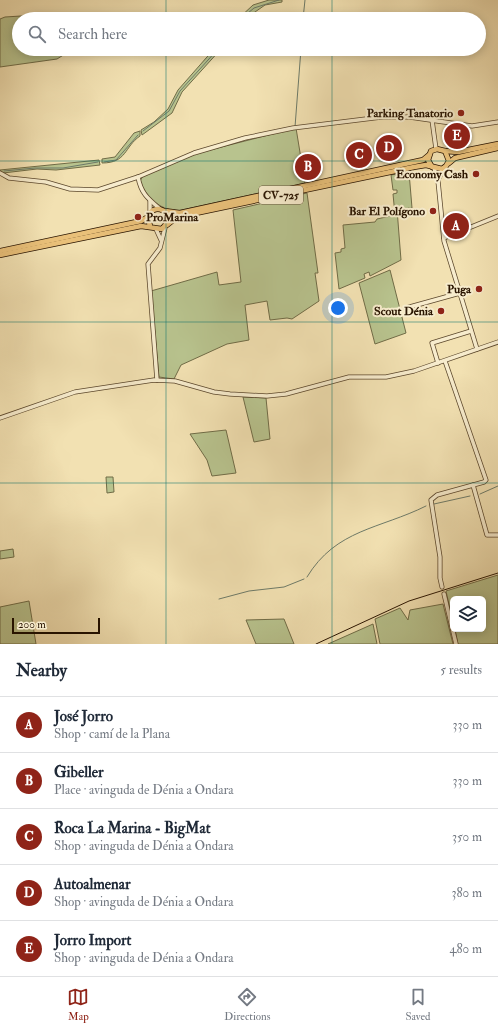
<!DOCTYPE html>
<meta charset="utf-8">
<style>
:root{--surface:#fff;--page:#f2f2f3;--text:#1f2937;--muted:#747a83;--line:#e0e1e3;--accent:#8f2418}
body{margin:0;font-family:"IM FELL Double Pica",serif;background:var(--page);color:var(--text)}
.controls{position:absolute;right:12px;bottom:12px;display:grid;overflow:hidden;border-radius:6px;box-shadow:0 2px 10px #0003}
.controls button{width:36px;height:36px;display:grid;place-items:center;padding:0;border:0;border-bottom:1px solid var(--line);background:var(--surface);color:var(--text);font:20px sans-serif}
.scale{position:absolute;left:12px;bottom:10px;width:88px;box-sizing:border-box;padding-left:4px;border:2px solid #291400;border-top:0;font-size:11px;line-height:14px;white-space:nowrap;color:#291400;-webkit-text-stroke:3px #f7eccd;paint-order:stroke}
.you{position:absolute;left:338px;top:308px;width:14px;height:14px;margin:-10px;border:3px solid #fff;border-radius:50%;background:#1a73e8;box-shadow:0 0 0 6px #1a73e833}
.badge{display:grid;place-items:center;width:26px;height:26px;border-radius:50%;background:var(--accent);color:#fff;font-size:13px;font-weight:700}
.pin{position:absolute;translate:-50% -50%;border:2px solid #fff;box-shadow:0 1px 4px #0006}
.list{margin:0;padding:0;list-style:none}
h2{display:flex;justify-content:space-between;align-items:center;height:52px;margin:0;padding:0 16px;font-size:17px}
h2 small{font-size:13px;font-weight:400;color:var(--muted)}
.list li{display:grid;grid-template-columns:26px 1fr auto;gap:12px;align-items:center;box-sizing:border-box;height:56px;padding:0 16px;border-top:1px solid var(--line)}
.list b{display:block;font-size:15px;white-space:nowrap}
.list p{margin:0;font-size:13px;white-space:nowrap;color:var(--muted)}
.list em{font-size:13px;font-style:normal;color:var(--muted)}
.icon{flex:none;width:22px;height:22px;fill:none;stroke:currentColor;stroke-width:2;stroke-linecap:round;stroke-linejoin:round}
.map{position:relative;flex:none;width:498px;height:644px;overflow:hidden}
.search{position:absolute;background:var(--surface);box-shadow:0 2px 10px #0003;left:12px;right:12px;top:12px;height:44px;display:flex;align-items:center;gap:10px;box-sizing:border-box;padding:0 14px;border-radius:22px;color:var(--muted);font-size:15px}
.sheet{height:332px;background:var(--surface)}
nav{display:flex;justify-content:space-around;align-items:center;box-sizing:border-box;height:56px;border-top:1px solid var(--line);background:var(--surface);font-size:11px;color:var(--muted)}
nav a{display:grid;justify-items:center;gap:2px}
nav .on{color:var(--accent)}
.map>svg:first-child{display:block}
</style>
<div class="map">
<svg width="498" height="644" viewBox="0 0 498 644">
<rect width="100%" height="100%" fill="#f2e1b2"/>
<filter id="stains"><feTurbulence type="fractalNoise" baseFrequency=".005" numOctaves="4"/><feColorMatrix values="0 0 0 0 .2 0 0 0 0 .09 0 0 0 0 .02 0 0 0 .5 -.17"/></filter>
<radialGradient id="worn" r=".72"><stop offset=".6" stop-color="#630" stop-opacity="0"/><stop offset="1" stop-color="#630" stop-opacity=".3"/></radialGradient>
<g fill="#b8c38e" stroke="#706c47">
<path d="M269,0H282V2L265,5L245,19H238L253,5Z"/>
<path d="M21,16H48L68,19H19V49H73L57,59L0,67V19L5,17Z"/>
<path d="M214,49H221L182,92L172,113L142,135L141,130L154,122L168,109L178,90Z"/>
<path d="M296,128L305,183L177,211C159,209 147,198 140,181L143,176L194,154Z"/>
<path d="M140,131V136C124,147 127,163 102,163V159L115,157L134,133Z"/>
<path d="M99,160L100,165L56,170L37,169L3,173L0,170Z"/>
<path d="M409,172L412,208L397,209L401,260L370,276L369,272L364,274L365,278L339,289L335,253L341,252V249L345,248L343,225L375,222L377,219L395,215L393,194L397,193V190H393L391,175Z"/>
<path d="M307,193L318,273H315L319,301L292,319L287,318L270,320L267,301L245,305L249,340L227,344L181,365L174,379L159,377L151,291L217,272L219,285L241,282L233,210Z"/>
<path d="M390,270L406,333L375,344L359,283Z"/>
<path d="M243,397L266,398L270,439L254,442Z"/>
<path d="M226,430L236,473L212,476L207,460L190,434Z"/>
<path d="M106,477H113L114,492L107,493Z"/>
<path d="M13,549L14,557L0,559V551Z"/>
<path d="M498,575V644H458L455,629H483V599H453V622L446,591Z"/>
<path d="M29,601L36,644H0V607Z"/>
<path d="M443,604L453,644H380L375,619L400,608L408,620L410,610Z"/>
<path d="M284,619L294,644H256L246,620Z"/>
<path d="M373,624L377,644H328Z"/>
</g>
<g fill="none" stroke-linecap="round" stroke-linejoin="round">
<g stroke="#6d7a68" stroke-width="1">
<path d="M241,19L254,8L279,0"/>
<path d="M303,19L305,0"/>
<path d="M295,127L301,49"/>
<path d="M143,131L169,111L180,91L218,49"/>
<path d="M104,162L116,160L138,135"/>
<path d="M4,171L35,168H63L98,162"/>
<path d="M480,494L498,486"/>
<path d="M434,504L470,496"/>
<path d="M307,577C336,529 380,529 426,506"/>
<path d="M219,599L249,591L284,587L304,579"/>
</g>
<defs>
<g id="minor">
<path d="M432,120L436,149"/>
<path d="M434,168L438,181L444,241L477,349"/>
<path d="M0,173L9,178L46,182L70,189L98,190L138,177L194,153L245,138L293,128L382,117H409L472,126L498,122"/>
<path d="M138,177C141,193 147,198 160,209"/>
<path d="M438,180L444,168"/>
<path d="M150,201V213"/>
<path d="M156,229L161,240"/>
<path d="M444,238L498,216"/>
<path d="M406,308L460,293"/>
<path d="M438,363L432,343L471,331"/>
<path d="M157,380L148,264L160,248L165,228"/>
<path d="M0,418L75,392L154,380L175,381L214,392L230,394L267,396L286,394L349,377H386L414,371L498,342"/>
<path d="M473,485L487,535H498"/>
<path d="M442,587L440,578V557L431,500L437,495L484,482L486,480L445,361"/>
<path d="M444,594L456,644"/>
</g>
<g id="major">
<path d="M445,151L458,152L498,144"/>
<path d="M449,163L455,158L498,148"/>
<path d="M165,211L180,213L423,160L429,155"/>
<path d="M167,225L177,217L414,167L426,165L442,169L446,166L449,161L445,151L437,149L431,151L428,160L432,167"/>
<path d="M0,251L141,221L148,217"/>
<path d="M0,255L141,226L162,229L168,222C170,208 152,204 148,217L150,226"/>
</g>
</defs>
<use href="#minor" stroke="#5b472c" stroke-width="5"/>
<use href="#major" stroke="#291400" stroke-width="6"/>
<use href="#minor" stroke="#f7eccd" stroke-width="3.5"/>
<use href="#major" stroke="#e9c079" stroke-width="4.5"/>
<path stroke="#291400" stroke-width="1" d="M316,644L409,601L498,573"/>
</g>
<path fill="none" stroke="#0f766e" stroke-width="1" stroke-opacity="0.55" d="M166,0V19M332,0V19M166,49V644M332,49V644M0,161H498M0,322H498M0,483H498"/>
<g fill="#8f2418" stroke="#f7eccd" stroke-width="1.5">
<circle cx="461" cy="113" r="4"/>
<circle cx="476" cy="174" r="4"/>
<circle cx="433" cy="211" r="4"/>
<circle cx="138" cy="217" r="4"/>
<circle cx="479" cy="289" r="4"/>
<circle cx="441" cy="311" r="4"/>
</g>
<g text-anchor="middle" stroke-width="4" stroke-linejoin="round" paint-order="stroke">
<rect fill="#f7eccd" stroke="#67553e" stroke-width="1" x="259" y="186" width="44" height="18" rx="3"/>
<g font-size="11" font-weight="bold" fill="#291400">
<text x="281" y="199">CV-725</text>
</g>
<g font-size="12" font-weight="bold" fill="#291400" stroke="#f7eccd" text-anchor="end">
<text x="453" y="117">Parking Tanatorio</text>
<text x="468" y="178">Economy Cash</text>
<text x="425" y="215">Bar El Polígono</text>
<text x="146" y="221" text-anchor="start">ProMarina</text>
<text x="471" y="293">Puga</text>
<text x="433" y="315">Scout Dénia</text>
</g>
</g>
<rect width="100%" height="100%" filter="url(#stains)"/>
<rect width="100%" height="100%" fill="url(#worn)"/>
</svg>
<div class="controls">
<button><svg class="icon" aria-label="layers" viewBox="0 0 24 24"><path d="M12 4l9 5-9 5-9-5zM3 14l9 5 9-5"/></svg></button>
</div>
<div class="scale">200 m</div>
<div class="you"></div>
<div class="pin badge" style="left:456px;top:226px">A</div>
<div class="pin badge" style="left:308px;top:167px">B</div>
<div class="pin badge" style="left:359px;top:155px">C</div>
<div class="pin badge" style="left:389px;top:148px">D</div>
<div class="pin badge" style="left:457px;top:136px">E</div>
<div class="search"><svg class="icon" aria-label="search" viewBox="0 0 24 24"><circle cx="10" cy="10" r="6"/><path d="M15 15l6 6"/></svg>Search here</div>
</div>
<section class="sheet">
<h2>Nearby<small>5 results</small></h2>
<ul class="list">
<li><span class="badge">A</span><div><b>José Jorro</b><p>Shop · camí de la Plana</p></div><em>330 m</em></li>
<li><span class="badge">B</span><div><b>Gibeller</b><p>Place · avinguda de Dénia a Ondara</p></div><em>330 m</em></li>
<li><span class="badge">C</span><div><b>Roca La Marina - BigMat</b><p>Shop · avinguda de Dénia a Ondara</p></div><em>350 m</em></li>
<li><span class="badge">D</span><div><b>Autoalmenar</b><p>Shop · avinguda de Dénia a Ondara</p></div><em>380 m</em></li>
<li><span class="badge">E</span><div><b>Jorro Import</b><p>Shop · avinguda de Dénia a Ondara</p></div><em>480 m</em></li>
</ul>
</section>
<nav>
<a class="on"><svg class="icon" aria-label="map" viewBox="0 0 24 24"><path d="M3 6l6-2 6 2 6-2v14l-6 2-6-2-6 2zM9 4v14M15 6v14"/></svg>Map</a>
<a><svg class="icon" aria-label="directions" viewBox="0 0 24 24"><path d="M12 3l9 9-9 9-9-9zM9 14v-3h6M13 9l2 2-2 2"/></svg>Directions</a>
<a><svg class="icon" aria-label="saved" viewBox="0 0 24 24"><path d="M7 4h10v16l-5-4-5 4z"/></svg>Saved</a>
</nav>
